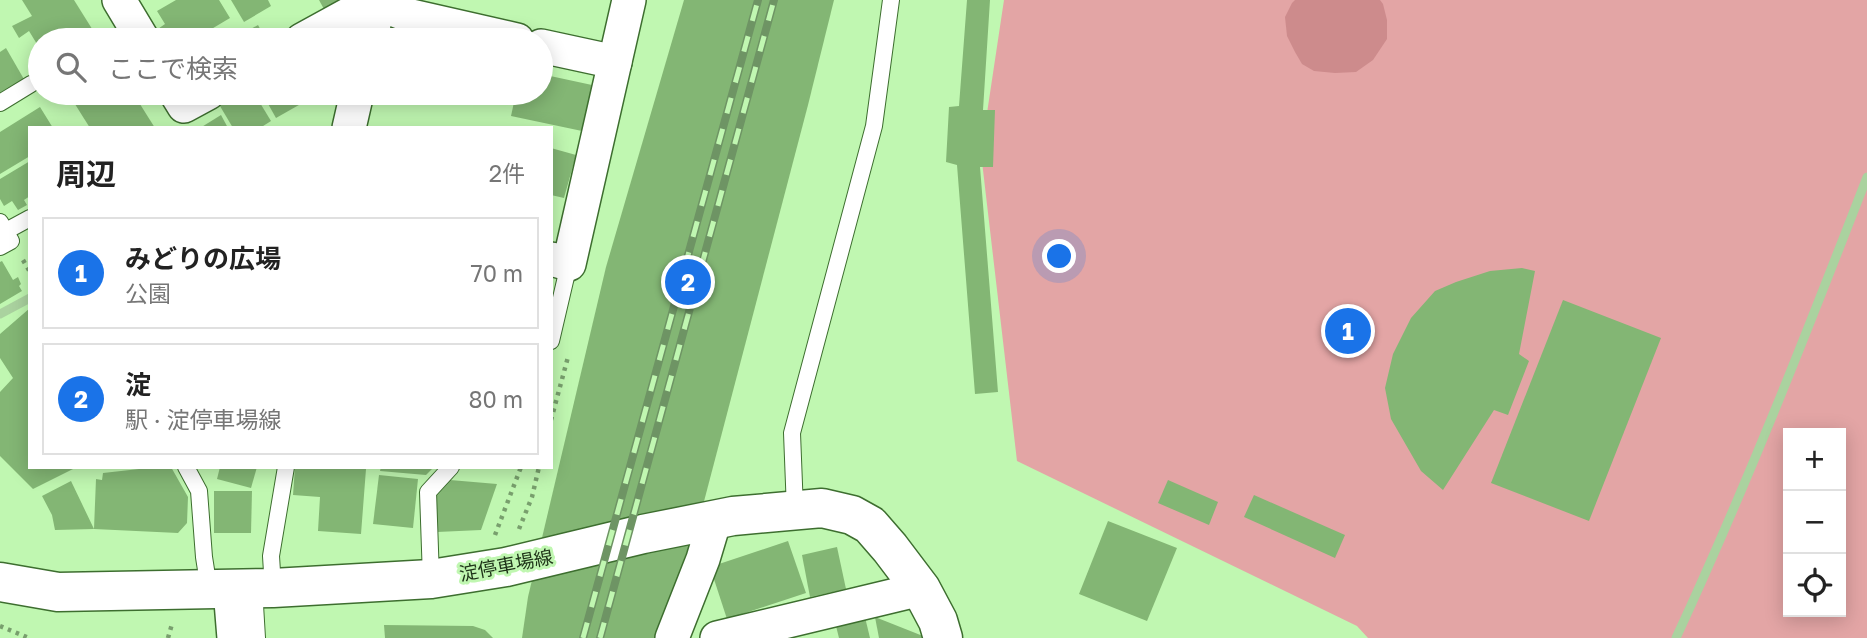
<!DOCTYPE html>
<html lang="ja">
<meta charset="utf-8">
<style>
:root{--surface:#fff;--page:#f2f2f2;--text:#222;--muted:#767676;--line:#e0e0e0;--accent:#1a73e8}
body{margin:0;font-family:"Golos Text","Noto Sans JP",sans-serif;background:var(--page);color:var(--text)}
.controls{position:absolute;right:21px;bottom:21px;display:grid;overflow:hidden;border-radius:0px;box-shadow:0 4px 18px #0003}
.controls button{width:63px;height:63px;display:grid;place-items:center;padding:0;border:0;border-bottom:2px solid var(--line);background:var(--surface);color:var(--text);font:35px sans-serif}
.you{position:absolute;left:1060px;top:257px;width:24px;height:24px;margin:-18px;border:5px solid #fff;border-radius:50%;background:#1a73e8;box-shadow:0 0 0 10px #1a73e833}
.badge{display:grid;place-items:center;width:46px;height:46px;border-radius:50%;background:var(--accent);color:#fff;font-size:23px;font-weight:700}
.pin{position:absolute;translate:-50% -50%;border:4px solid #fff;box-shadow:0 2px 7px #0006}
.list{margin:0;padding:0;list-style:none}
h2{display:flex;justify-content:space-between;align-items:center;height:91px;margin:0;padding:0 28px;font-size:30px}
h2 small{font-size:23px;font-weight:400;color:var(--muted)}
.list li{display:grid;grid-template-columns:46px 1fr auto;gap:21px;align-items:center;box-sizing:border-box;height:112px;margin:0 14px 14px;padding:0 14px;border:2px solid var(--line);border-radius:0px}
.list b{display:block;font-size:26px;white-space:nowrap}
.list p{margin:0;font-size:23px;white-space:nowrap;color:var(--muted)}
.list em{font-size:23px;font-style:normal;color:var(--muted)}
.icon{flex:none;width:38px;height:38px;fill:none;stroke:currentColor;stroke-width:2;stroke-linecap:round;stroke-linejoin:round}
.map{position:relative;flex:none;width:1867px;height:638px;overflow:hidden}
.search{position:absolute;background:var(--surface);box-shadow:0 4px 18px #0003;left:28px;top:28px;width:525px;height:77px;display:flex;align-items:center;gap:18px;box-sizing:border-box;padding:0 24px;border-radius:38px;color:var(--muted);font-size:26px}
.panel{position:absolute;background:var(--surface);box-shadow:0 4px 18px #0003;left:28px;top:126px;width:525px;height:343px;border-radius:0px}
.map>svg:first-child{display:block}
</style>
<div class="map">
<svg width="1867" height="638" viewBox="0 0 1867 638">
<rect width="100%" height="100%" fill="#c0f7b1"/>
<path fill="#e3a5a5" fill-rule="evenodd" d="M1004,0H1867V638H1368L1357,626L1017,461L981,153ZM1788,433H1841V612H1788Z"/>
<path fill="#cd8b8c" d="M1295,0H1380L1383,4L1387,20V39L1373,60L1356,72L1335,73L1314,71L1302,64L1295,52L1287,36L1285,17L1292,3Z"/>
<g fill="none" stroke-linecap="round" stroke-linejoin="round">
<g stroke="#aad29f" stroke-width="9">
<path d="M0,314L30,298"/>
<path d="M1676,638C1746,487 1807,332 1867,177"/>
</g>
</g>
<g fill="#83b674">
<path d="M22,0H74L99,40H40V49L29,31L19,38L12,26L32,16Z"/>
<path d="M176,0H219L230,18L193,40H160L155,31L165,24L157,11Z"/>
<path d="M231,0H268L271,6L244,22Z"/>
<path d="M319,0H343L325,11Z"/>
<path d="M684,0H834L808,105L702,509L656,638H522L528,597L606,267Z"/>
<path d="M967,0H990L983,110H995L993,167H980L998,392L975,394L957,165L946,162L949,107L959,106Z"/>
<path d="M258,25L266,40H255L249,30Z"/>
<path d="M6,48L25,81L0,96V52Z"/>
<path d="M541,74L592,85L582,131L511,116L516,93H541Z"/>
<path d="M68,93H133L155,128H90Z"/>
<path d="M219,93H254L271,121L260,128H233L214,96Z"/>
<path d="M262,93H320L276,118Z"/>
<path d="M40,107L53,128H30V156L0,174V132Z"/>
<path d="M221,115L228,128H200Z"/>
<path d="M551,148L576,155L564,198L551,195Z"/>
<path d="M30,161V196L24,200L27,205L18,210L12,201L4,206L0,199V179Z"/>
<path d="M2,261L13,280L18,277L21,284L19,286L22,291L0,304V262Z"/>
<path d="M1522,268L1535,271L1519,354L1529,361L1508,415L1494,410L1443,490L1421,471L1391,419L1385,388L1393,354L1411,318L1435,291L1456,282L1490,271Z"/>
<path d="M1563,300L1661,338L1589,521L1491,483Z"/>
<path d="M30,308V467H77L33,489L0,456V392L13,378L0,358V334Z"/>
<path d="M157,467H171L188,497L187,523L178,533L94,529L96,479L102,480L103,473Z"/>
<path d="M220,467H257L251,488L217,479Z"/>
<path d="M295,467L366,469L361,534L318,531L320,497L293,495Z"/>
<path d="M381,467H434L426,475L380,471Z"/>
<path d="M379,475L418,479L413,528L373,524Z"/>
<path d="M450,480L497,484L481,530L437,532L436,488Z"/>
<path d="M1168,480L1218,502L1209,525L1158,503Z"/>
<path d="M71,481L94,529L55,530L52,515L42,496Z"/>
<path d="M214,491H252L251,533H214Z"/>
<path d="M1254,495L1345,535L1335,558L1244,517Z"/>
<path d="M1108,521L1177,548L1147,621L1079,594Z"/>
<path d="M788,541L806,593L727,619L710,567Z"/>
<path d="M837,547L846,589L810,597L802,555Z"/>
<path d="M864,613L870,638H839L835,622Z"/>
<path d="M875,617L928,638H879Z"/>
<path d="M384,625L473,626L485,630L493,638H385Z"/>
</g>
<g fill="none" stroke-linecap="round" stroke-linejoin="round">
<defs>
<g id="lane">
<path d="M0,103L31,84"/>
<path d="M0,222L11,241L0,247"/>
<path d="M6,231L30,218"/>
<path d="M551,341L569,264"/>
<path d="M186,467L199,491L204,557L209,589"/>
<path d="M795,510L792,433L874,126L891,0"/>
<path d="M431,578L428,492L451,467"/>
<path d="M254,588L257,638"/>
<path d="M273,588L271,556L286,467"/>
</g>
<g id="street">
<path d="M119,0L143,40"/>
<path d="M302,40L353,12L379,4L407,15L517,40"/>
<path d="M370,40L380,0"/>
<path d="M541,46L615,62"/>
<path d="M176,93L184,106L208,93"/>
<path d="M349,128L357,93"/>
<path d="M551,259L569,264L629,0"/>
<path d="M230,589L234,638"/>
<path d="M672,638L703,559L715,519"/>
<path d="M717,638L921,589"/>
</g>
<path id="secondary" d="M0,582L58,592L273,588L431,579L506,567L643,534L733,516L822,508L852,515L870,525L890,548L921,589L938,621L943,638"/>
</defs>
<use href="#lane" stroke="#3d6e2f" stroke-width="18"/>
<use href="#street" stroke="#3d6e2f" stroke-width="36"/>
<use href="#secondary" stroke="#3d6e2f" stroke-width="41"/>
<g stroke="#789f6d" stroke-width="4.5" stroke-dasharray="3.5 5" stroke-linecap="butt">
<path d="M23,260L30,272"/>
<path d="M551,420L568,357"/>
<path d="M519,529L532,497L539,467"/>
<path d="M495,535L521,467"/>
<path d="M0,626L29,638"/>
<path d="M168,638L172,624"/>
</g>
<use href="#lane" stroke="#fff" stroke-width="16"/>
<use href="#street" stroke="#fff" stroke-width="33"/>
<use href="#secondary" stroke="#fff" stroke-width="38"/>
<defs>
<g id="rail">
<path d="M583,638L758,0"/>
<path d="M600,638L774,0"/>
</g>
</defs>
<use href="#rail" stroke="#6e9464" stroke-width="8"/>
<use href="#rail" stroke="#c0f7b1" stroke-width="5" stroke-dasharray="16" stroke-linecap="butt"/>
</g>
<g text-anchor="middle" stroke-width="6" stroke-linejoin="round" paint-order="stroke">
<g font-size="19" fill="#1e3318" stroke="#c0f7b1">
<text transform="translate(506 565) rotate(-11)" y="7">淀停車場線</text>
</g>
</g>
</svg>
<div class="controls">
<button>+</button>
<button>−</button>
<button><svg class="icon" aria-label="locate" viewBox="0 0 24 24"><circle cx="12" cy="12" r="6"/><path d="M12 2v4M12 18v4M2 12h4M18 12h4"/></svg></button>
</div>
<div class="you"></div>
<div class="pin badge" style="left:1348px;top:331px">1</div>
<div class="pin badge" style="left:688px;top:282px">2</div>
<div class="search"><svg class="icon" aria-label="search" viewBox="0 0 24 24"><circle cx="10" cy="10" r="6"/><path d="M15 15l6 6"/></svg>ここで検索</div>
<section class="panel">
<h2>周辺<small>2件</small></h2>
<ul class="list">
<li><span class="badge">1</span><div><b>みどりの広場</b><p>公園</p></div><em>70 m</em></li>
<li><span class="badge">2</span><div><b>淀</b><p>駅 · 淀停車場線</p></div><em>80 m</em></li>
</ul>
</section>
</div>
